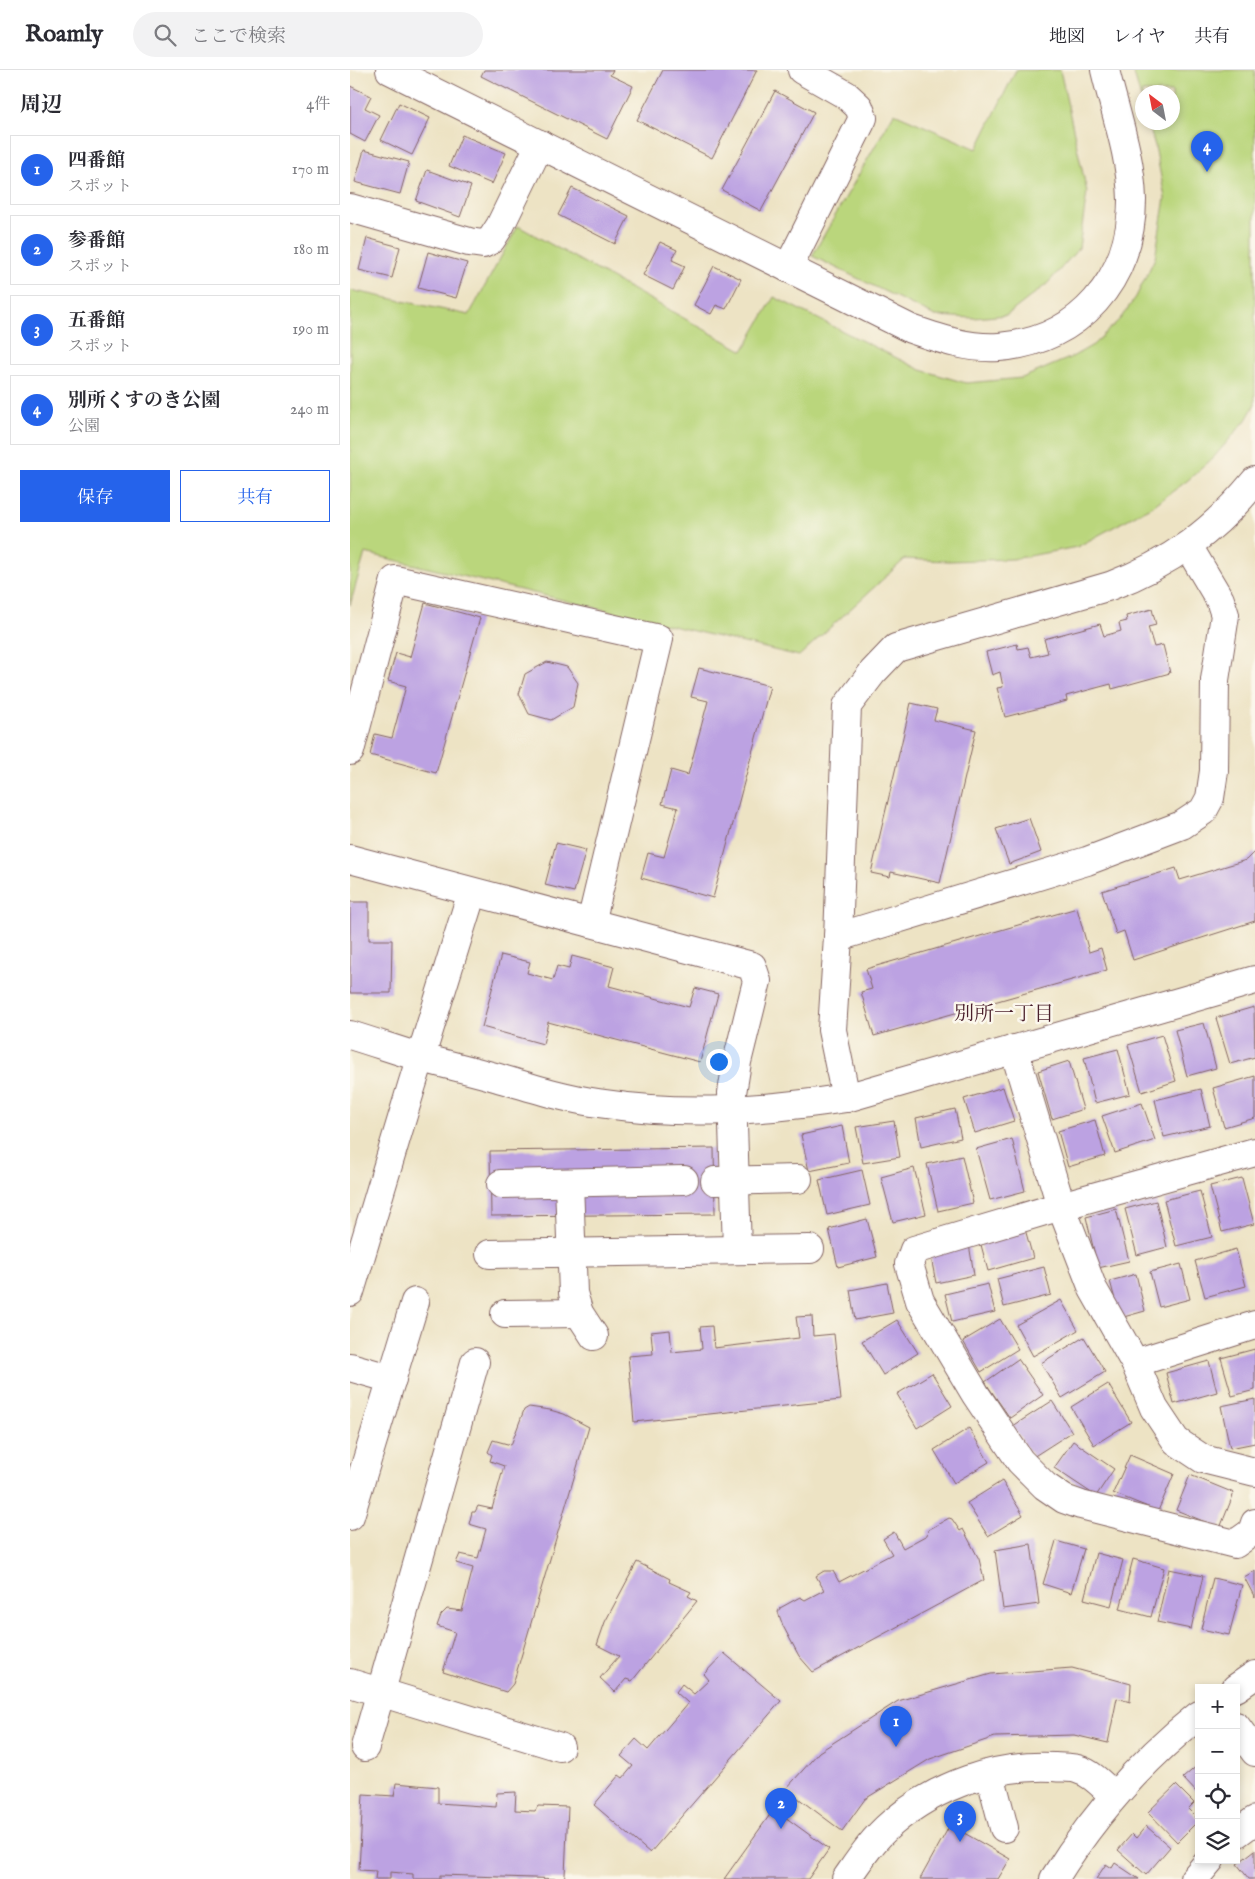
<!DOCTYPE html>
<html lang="ja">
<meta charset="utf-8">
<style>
:root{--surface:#fff;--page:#f2f2f3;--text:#2b2b33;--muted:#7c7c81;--line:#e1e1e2;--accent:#2563eb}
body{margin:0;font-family:"IM FELL English","Noto Serif JP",serif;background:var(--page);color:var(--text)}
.controls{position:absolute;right:15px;bottom:15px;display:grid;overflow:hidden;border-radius:0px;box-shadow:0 2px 8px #0003}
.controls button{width:45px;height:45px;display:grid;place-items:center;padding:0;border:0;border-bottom:1px solid var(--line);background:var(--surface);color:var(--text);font:25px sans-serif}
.compass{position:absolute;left:785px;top:15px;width:45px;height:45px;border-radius:50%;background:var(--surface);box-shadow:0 2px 8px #0003;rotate:328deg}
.you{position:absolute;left:368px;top:991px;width:18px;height:18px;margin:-12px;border:4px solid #fff;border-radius:50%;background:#1a73e8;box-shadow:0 0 0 8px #1a73e833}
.badge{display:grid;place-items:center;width:32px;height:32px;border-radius:50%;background:var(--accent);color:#fff;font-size:16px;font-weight:700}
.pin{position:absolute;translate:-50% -41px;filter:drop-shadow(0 1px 2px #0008)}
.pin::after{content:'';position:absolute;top:26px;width:18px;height:15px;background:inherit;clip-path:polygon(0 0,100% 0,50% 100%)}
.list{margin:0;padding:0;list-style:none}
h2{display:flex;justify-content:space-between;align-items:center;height:65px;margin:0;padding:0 20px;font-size:21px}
h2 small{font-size:16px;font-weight:400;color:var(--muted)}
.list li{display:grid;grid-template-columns:32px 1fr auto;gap:15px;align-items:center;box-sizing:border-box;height:70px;margin:0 10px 10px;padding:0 10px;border:1px solid var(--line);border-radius:0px}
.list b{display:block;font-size:19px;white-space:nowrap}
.list p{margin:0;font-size:16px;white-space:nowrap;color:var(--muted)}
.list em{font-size:16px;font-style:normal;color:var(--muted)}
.actions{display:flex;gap:10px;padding:15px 20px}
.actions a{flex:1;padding:11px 0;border:1px solid var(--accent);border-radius:0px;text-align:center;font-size:18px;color:var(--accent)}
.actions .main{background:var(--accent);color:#fff}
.icon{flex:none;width:28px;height:28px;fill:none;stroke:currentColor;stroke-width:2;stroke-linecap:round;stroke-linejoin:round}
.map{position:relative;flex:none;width:905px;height:1809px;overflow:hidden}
header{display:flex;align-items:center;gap:30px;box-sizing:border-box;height:70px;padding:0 25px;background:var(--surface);border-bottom:1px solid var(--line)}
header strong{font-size:24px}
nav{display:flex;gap:28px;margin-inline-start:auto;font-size:18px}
.search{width:350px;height:45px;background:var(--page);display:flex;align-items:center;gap:12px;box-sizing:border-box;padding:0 18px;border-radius:28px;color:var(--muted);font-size:19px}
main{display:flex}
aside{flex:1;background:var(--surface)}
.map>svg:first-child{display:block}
</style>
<header>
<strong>Roamly</strong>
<div class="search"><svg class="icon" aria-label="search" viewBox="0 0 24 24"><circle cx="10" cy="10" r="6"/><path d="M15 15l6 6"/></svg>ここで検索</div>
<nav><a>地図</a><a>レイヤ</a><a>共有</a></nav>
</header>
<main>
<aside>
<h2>周辺<small>4件</small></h2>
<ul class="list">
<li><span class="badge">1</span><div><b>四番館</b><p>スポット</p></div><em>170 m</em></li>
<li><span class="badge">2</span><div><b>参番館</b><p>スポット</p></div><em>180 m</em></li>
<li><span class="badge">3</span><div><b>五番館</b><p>スポット</p></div><em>190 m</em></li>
<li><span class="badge">4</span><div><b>別所くすのき公園</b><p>公園</p></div><em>240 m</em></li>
</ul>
<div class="actions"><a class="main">保存</a><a>共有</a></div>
</aside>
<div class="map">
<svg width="905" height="1809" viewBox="0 0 905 1809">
<rect width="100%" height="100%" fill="#fbf7ec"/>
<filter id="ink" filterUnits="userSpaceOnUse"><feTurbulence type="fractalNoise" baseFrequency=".02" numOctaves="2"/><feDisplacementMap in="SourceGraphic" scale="10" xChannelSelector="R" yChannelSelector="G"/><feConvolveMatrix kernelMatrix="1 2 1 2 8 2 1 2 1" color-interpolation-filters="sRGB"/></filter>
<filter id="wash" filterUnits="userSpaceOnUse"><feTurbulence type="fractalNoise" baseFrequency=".0096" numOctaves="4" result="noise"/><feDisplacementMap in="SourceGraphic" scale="20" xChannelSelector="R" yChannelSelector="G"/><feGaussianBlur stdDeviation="1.12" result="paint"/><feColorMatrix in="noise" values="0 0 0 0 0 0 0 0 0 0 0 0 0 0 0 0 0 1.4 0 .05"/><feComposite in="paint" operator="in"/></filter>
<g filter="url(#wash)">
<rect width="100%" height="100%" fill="#ede3c4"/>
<g fill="#bad67b" stroke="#827a53">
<path d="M666,0H710L737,122L729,178L697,214L657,245L624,248L585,246L462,186L544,43L627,79Z"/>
<path d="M783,0H905V334L896,350L863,388L837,411L804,435L727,477L663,489L598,491L555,489L449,586L15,483L0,535V220L119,245L168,156L393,281L424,227L571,300L616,313L672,308L722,287L743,275L770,249L786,227L805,188L815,128L805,76L798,53L822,52V22H792V32Z"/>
</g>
<g id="blocks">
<g fill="#bca2e2">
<path d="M134,0H263L260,5L283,16L257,69L131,6Z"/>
<path d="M313,0H407L362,88L287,50Z"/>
<path d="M0,16L21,26L15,38L29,45L15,72L0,64Z"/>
<path d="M425,21L464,42L411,141L372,120Z"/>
<path d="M49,33L80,48L62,85L31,70Z"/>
<path d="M112,65L156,83L142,114L99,96Z"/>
<path d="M14,80L59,92L50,124L5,112Z"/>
<path d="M77,100L121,116L110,147L66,131Z"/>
<path d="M222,118L279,146L265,174L208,145Z"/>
<path d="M17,168L50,177L42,208L9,200Z"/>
<path d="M310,172L327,180L322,190L335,196L323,220L293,205Z"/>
<path d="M78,182L117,193L106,228L68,218Z"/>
<path d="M364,196L391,209L376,239L366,235L361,244L344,235Z"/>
<path d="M75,533L130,548L86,703L20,685L25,664L42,668L56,616L38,611L46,583L60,587Z"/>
<path d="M802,539L806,555L798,557L804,577L813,575L820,603L762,619L761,614L716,626L717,631L655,647L647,618L653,617L650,602L642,605L636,582L667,574L668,579L678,577L681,587L698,583L694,569L750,554L754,566L771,561L769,553L777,551L776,546Z"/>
<path d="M197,592L217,597L228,613L223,637L201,650L179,644L169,624L175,604Z"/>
<path d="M349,598L420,616L363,828L291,808L298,783L314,787L328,738L312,734L321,700L338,705L358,631L341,627Z"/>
<path d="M561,633L587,639L584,650L626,660L590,813L541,802L540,807L521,803Z"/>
<path d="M679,748L691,782L659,794L646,759Z"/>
<path d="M206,773L236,780L224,822L195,815Z"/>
<path d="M905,781V851L783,890L774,861L766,864L752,821L826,798L830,810L896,790Z"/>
<path d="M0,832H19V870H42L41,923H0Z"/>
<path d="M727,838L739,882L751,878L757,900L524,966L511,922L522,919L516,899Z"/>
<path d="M151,885L180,892L177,903L203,910L207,896L219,899L222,886L264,897L259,916L339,937L345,918L368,924L350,992L198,952L193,974L132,957Z"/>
<path d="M904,937L905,987L880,994L866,948Z"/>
<path d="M854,953L866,998L837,1006L825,960Z"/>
<path d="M812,965L826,1011L792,1022L778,975Z"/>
<path d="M768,979L780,1024L745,1033L734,988Z"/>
<path d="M719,991L733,1039L702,1049L688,1001Z"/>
<path d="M905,1006V1048L874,1057L863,1018Z"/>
<path d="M653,1017L664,1051L625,1063L614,1029Z"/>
<path d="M851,1019L860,1056L814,1067L805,1030Z"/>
<path d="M792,1033L805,1070L765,1083L752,1046Z"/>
<path d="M605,1039L611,1068L571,1077L566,1048Z"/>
<path d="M745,1050L755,1086L718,1097L708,1061Z"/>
<path d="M544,1051L550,1087L513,1093L506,1057Z"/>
<path d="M492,1056L499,1093L459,1101L451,1065Z"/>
<path d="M662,1069L675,1121L640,1130L626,1079Z"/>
<path d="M364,1078L365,1144L141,1146L140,1081Z"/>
<path d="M612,1086L623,1133L588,1141L577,1094Z"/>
<path d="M564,1098L576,1144L543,1152L531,1107Z"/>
<path d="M512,1100L520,1135L477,1145L469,1110Z"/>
<path d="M892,1108L904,1154L872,1162L860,1116Z"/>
<path d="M850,1121L862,1167L826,1176L814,1130Z"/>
<path d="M806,1131L817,1177L787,1185L775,1139Z"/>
<path d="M766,1139L779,1191L748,1198L736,1147Z"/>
<path d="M517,1149L527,1187L488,1197L479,1159Z"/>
<path d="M675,1159L683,1188L638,1201L630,1171Z"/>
<path d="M619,1174L624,1205L586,1213L580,1182Z"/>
<path d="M886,1179L896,1216L855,1227L845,1191Z"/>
<path d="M831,1194L840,1229L809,1237L800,1202Z"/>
<path d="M694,1197L701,1225L654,1237L647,1209Z"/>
<path d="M786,1204L795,1241L770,1248L760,1211Z"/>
<path d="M537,1213L543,1243L505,1250L500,1220Z"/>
<path d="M638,1214L645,1242L602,1252L595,1224Z"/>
<path d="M711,1230L728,1260L683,1286L666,1255Z"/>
<path d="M462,1246L463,1266L484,1264L491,1330L284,1352L278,1286L303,1284L301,1262L320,1260L322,1282L352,1279L350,1257L362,1256L364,1278L449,1268L446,1247Z"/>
<path d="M650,1249L668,1279L631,1302L613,1271Z"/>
<path d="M547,1250L568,1283L533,1305L512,1271Z"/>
<path d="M734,1267L755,1302L712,1328L691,1293Z"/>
<path d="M905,1279V1320L882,1326L871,1288Z"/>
<path d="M668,1289L693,1325L660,1348L635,1312Z"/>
<path d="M859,1291L867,1322L824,1334L816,1303Z"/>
<path d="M582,1303L602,1336L567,1358L547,1324Z"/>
<path d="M758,1314L781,1352L744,1375L721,1337Z"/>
<path d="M905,1329V1373L880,1378L871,1336Z"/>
<path d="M702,1331L722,1362L683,1387L663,1356Z"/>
<path d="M179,1337L200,1340L214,1344L239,1357L163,1614L156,1622L93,1602L105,1562L87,1556L91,1545L97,1539L112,1541L123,1498L106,1493L110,1484L128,1488L136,1459L119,1454L122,1442H125L128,1436L142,1439L154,1396L140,1391L142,1385L138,1382L143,1370L161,1375L174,1340Z"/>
<path d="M619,1358L639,1392L604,1413L584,1380Z"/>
<path d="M723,1371L764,1399L746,1426L704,1398Z"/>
<path d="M780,1385L824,1404L808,1441L763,1423Z"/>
<path d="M840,1405L884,1423L870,1458L826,1440Z"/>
<path d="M652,1411L673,1445L638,1466L617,1433Z"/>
<path d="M599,1448L602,1449L610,1461L613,1459L629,1489L634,1510L463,1602L449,1586L433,1556L428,1542L430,1538L450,1527L455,1530L474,1520L466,1506L474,1501H483L489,1512L542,1484L533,1469L544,1462L553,1478L577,1465L578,1460Z"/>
<path d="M706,1471L734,1479L721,1523L693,1514Z"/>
<path d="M681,1474L689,1534L653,1539L645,1480Z"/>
<path d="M746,1483L773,1490L761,1536L734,1529Z"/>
<path d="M783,1489L814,1498L801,1547L770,1539Z"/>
<path d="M287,1492L320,1509L319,1512L341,1522L338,1526L347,1531L282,1611L276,1609L265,1622L250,1608L269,1586L247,1575L255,1552Z"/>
<path d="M819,1499L853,1506L841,1559L807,1552Z"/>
<path d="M905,1501V1528L894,1507Z"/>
<path d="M863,1508L892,1515L879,1565L851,1559Z"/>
<path d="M374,1583L431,1631L300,1783L244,1735L269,1705L273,1708L283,1696L271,1686L286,1669L298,1680L338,1633L326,1622L332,1614L344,1624L359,1610L354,1604Z"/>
<path d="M722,1598L781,1614L780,1632L767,1628L758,1673L724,1665L645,1667L580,1689L515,1729L492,1761L436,1719L469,1682L548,1631L641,1604Z"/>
<path d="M849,1694V1725L833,1708Z"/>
<path d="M46,1713L88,1717V1733L146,1737L147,1723L166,1722L165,1740L185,1741L188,1736L218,1737L215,1805L213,1809L90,1805V1809H63V1804L40,1802V1809H25L26,1801L9,1800L13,1724L44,1726Z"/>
<path d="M826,1715L844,1733L838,1739L849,1750L827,1772L798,1742Z"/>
<path d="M424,1739L479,1779L458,1809H374Z"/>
<path d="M600,1755L660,1789L648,1809H570Z"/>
<path d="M796,1756L820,1777L796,1805L768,1780L782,1764L786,1768Z"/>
<path d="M905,1780V1809H899L887,1794Z"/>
<path d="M765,1793L789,1809H746L756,1794L762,1798Z"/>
</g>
</g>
</g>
<g filter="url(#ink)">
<use href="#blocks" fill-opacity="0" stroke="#836461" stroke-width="1"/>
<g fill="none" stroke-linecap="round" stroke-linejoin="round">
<defs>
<g id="minor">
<path d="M40,0L561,259C590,269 618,279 649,277C729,271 782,209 782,130C781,86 765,42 755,0"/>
<path d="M0,138L119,172L133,174L141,170L150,156L190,74"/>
<path d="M438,198L513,48L509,37L496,25L452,0"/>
<path d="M0,681L45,510L309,569L241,853L0,789"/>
<path d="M241,853L402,896L407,911L387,992L382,1023L387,1180"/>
<path d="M488,867L737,791L832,755L853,741L860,728L864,701L865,610L875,545L870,530L838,476"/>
<path d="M0,965C23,972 46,980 69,987C94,994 120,1000 145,1007C179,1017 213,1028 248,1033C333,1046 412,1041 496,1028L905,910"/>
<path d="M664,979L711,1136L743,1219L785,1293L804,1338L826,1371L853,1389L905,1402"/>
<path d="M496,1028L482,960L488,867L497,636L523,602L546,578L760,516C821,493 864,461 905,411"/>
<path d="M905,1082L711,1136L564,1180L559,1194L570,1231L626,1325L670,1391L695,1416L714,1429L731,1435L885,1474L902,1462L905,1453"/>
<path d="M365,1111L448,1109"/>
<path d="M219,1113L223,1223L229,1243L244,1266"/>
<path d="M151,1114L334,1110"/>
<path d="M140,1184L460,1179"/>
<path d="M0,1222L62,1015L122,822"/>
<path d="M155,1244L229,1243"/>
<path d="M785,1293L905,1255"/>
<path d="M0,1297L42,1309"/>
<path d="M0,1446L65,1232"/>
<path d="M0,1613L210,1677"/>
<path d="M886,1618L905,1605"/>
<path d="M886,1656L905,1682"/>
<path d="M15,1677L125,1292"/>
<path d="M640,1704L654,1758"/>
<path d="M886,1764L905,1750"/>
<path d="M496,1809C510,1789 523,1769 542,1753C587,1715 646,1694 704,1697C712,1698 720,1697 727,1699C742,1703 753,1716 764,1726"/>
<path d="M704,1809C743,1746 791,1691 849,1645"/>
<path d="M844,1809L860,1790"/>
</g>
</defs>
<use href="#minor" stroke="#836461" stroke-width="30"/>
<use href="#minor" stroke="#fff" stroke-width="28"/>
</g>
</g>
<g text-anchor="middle" stroke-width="5" stroke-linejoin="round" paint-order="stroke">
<g font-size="20" fill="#4a1f2b" stroke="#fbf7ec">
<text x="654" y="950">別所一丁目</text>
</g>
</g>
</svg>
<div class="controls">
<button>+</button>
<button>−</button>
<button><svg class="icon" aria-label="locate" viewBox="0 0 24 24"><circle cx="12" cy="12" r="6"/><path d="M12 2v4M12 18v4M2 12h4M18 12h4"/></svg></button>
<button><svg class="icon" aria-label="layers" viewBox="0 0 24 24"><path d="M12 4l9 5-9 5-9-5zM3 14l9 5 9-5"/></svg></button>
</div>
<svg class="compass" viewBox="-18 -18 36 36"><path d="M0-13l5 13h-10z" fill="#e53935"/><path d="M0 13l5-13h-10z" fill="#7c7c81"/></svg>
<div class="you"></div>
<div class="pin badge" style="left:546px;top:1677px">1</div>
<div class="pin badge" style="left:431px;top:1759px">2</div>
<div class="pin badge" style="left:610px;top:1772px">3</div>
<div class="pin badge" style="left:857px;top:102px">4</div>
</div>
</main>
